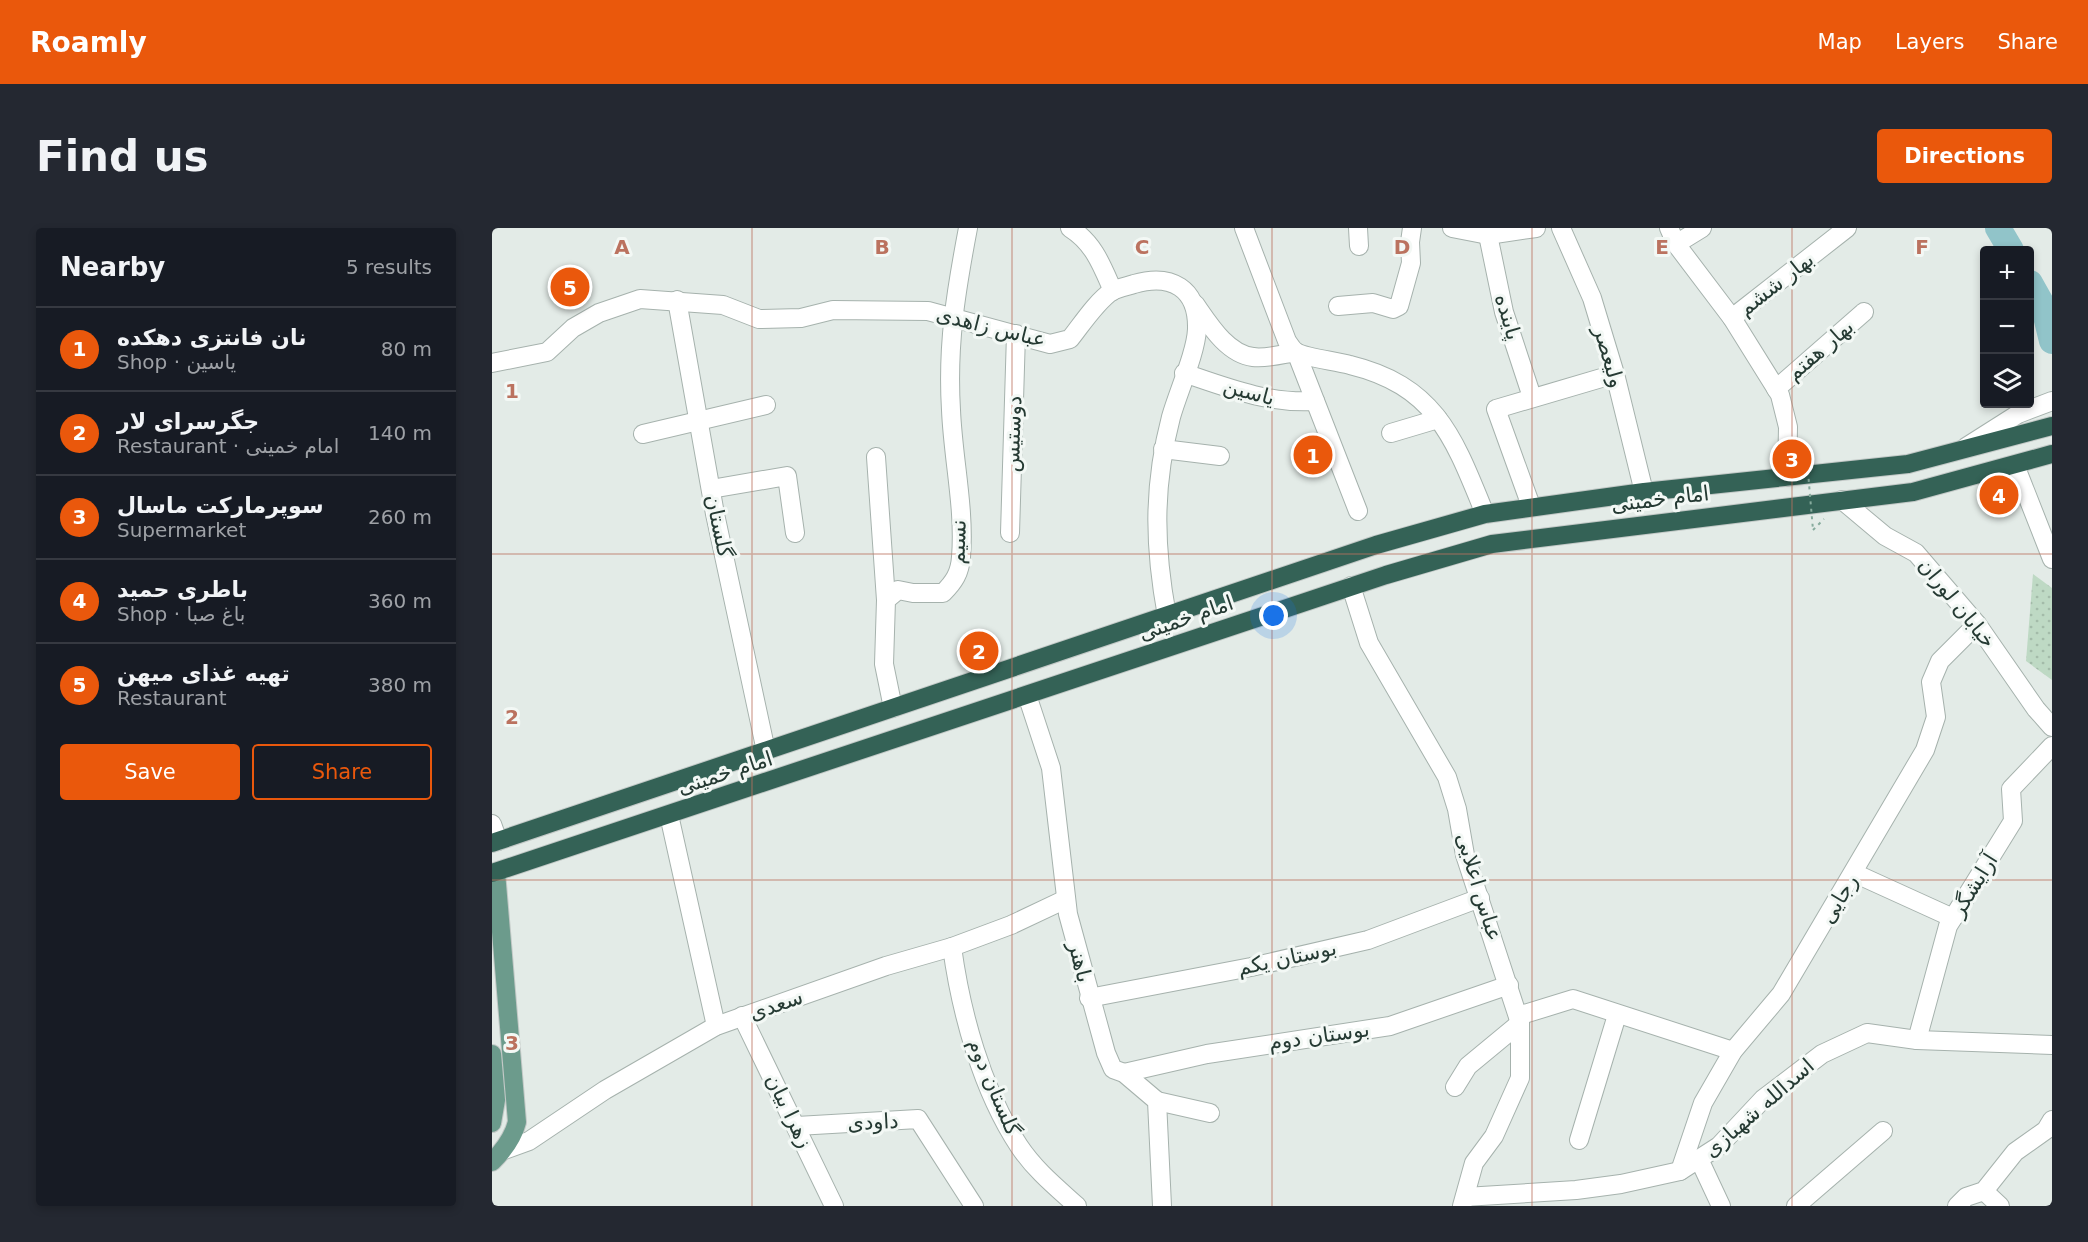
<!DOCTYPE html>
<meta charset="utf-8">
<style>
:root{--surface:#171b24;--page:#242831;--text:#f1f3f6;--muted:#9ea1a6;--line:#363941;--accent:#ea580c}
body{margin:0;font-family:"DejaVu Sans",Cairo,sans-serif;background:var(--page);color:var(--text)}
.controls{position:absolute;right:18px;top:18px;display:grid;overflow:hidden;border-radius:6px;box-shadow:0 3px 9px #0003}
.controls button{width:54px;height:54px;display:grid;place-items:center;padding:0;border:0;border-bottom:2px solid var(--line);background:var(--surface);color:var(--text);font:30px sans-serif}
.you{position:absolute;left:782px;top:388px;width:21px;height:21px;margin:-15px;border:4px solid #fff;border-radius:50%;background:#1a73e8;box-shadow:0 0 0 9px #1a73e833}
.badge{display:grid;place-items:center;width:39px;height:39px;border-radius:50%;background:var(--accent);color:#fff;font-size:20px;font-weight:700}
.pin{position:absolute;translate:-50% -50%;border:3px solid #fff;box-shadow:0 2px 6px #0006}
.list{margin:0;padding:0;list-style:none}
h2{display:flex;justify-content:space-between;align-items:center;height:78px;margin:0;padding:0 24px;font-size:26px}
h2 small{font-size:20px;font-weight:400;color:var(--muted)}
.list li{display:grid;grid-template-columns:39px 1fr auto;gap:18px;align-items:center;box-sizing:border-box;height:84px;padding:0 24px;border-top:2px solid var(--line)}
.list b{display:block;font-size:22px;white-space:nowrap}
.list p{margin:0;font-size:20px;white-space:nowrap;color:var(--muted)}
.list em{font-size:20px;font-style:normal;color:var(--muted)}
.actions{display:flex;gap:12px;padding:18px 24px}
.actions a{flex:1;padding:14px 0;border:2px solid var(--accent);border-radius:6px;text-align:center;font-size:21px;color:var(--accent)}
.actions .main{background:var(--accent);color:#fff}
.icon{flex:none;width:33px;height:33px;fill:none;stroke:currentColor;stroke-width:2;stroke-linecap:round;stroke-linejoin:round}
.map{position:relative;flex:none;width:1560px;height:978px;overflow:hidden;border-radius:6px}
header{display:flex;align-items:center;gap:36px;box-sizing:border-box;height:84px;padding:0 30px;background:var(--accent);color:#fff}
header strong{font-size:28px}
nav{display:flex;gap:33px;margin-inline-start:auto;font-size:21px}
.intro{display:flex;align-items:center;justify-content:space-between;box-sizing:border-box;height:144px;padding:0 36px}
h1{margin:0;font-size:42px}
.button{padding:15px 27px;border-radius:6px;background:var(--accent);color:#fff;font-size:21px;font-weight:700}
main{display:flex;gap:36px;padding:0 36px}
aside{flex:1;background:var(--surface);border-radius:6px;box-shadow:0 3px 9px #0003}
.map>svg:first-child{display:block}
</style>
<header>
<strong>Roamly</strong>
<nav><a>Map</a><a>Layers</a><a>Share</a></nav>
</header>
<div class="intro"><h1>Find us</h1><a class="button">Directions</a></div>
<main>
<aside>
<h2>Nearby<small>5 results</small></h2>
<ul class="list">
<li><span class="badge">1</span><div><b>نان فانتزی دهکده</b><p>Shop · یاسین</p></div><em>80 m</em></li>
<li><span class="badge">2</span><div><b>جگرسرای لار</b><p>Restaurant · امام خمینی</p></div><em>140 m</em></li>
<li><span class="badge">3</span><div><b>سوپرمارکت ماسال</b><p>Supermarket</p></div><em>260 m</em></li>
<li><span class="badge">4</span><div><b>باطری حمید</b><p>Shop · باغ صبا</p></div><em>360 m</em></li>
<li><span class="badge">5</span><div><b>تهیه غذای میهن</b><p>Restaurant</p></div><em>380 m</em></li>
</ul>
<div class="actions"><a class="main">Save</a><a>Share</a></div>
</aside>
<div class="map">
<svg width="1560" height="978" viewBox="0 0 1560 978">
<defs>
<pattern id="park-dots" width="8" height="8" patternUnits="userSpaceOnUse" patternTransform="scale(1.5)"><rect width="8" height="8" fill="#bed9c4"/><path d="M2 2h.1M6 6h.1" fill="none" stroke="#a3bba9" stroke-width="1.8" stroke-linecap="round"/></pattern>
</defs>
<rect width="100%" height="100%" fill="#e3ebe7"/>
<path fill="url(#park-dots)" d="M1541,346L1560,360V452L1534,433Z"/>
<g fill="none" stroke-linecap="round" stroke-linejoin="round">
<g stroke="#91c4c9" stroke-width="26">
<path d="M1506,0L1519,22"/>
<path d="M1538,55L1552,80L1560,113"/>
</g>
<defs>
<g id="minor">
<path d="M578,0C602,15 610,38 621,63"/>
<path d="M752,0L795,113C797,116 801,122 804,124C814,130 845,133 858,137C944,158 962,210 993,286"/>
<path d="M866,0L867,18"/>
<path d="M960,0L996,7L1044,0"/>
<path d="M1069,0L1100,70L1123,146L1152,264"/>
<path d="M1177,0L1184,16L1240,90L1288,167L1296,199L1295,249"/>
<path d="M996,7L1012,84L1040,169"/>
<path d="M1184,16L1210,0"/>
<path d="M185,72L223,286L274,523"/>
<path d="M703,76C717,96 735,126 761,129C774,131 791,126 804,124L866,283"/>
<path d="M846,78L881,75L901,81L907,78L919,35L918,14L920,0"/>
<path d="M1240,90L1355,0"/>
<path d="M0,135L55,124L81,100L107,85L148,71L231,77L267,91L309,90L341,82L436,83L558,116L578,111C590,96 604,74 620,63C626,60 636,58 642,56C679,45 706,60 705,101C704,125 686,164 679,189C661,258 662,318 675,388"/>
<path d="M692,145C736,160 777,176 823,173"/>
<path d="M1284,161L1372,84"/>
<path d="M899,205L946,191"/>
<path d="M151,206L274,177"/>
<path d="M1474,219L1526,186L1560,173"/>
<path d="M671,221L728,228"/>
<path d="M384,229L394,372"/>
<path d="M1523,237L1560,331"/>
<path d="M219,261L295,248L303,305"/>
<path d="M1350,272L1393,308L1424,325L1485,396L1544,481L1560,499"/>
<path d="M1039,278L1004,181L1123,146"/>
<path d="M518,305L524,106"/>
<path d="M859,358L877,415L955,549L965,581L973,627L1028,795V850L1002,908L982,935L970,978"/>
<path d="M535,467L559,540L576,686L614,825L621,841L632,845L665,873L670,978"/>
<path d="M401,480L392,436L394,372L406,362L421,365H451C462,354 468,345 469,329C473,281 461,231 459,182C455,117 464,63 476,0"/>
<path d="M177,587L224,798"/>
<path d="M0,596L6,613"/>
<path d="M1362,645L1461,690"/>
<path d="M460,719C469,785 490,862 527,918C543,942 564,959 585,978"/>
<path d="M597,770L759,739L876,712L988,670"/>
<path d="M250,788L342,978"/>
<path d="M1026,788L1081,771L1241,823"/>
<path d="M1425,812L1456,698L1521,593L1519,561L1560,518"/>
<path d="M632,845L715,826L898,798L1017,757"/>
<path d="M963,859L976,838L1028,795"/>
<path d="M665,873L718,885"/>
<path d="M305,898L426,891L482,978"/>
<path d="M1087,912L1125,787"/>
<path d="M12,922L37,913L113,862L224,798L394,738L460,719L519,697L574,671"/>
<path d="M1207,931L1229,978"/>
<path d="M1188,943L1211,875L1241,823L1289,766L1433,522L1444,489L1439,454L1448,433L1485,396"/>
<path d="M1492,963L1508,978"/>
<path d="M973,969L1084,962L1129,956L1188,943L1227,918L1271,871L1330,826L1375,805L1425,812L1560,817"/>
<path d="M1304,978L1391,903"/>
<path d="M1465,978L1474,969L1492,963L1523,924L1554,902L1560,892"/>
</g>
<g id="major">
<path d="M0,826L4,872L0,895"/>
<path d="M0,934C12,922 21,910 25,894L4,644"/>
</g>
<g id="highway">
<path d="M0,615L884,317L993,286L1152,264L1416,236L1560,198"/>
<path d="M0,645L894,347L1000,316L1421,264L1560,226"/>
</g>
</defs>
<use href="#minor" stroke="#a6b2ad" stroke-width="20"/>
<use href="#major" stroke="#c2c8c6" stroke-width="20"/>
<use href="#highway" stroke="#c2c8c6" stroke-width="20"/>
<path stroke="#87ab9d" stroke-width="2" stroke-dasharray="3 4.5" stroke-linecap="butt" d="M1321,302L1332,291"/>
<use href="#minor" stroke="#fff" stroke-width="18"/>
<use href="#major" stroke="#6c9b8c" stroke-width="18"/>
<use href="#highway" stroke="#346256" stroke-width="18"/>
<path stroke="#87ab9d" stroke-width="2" stroke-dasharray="3 4.5" stroke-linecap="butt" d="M1314,221L1321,302"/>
</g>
<path fill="none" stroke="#bb725f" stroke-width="1.5" stroke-opacity="0.55" d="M260,0V978M520,0V978M780,0V978M1040,0V978M1300,0V978M0,326H1560M0,652H1560"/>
<g text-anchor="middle" stroke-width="6" stroke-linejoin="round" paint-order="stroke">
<g font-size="21" fill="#253a33" stroke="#f3f8f5">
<text transform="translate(1284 56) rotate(-38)" y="7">بهار ششم</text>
<text transform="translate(1016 89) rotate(74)" y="7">پاینده</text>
<text transform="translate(499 99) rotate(14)" y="7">عباس زاهدی</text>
<text transform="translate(1328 122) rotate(-41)" y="7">بهار هفتم</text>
<text transform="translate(1117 129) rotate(74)" y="7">ولیعصر</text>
<text transform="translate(757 164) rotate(15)" y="7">یاسین</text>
<text transform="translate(521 206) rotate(-88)" y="7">دوستیس</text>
<text transform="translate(1168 271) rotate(-7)" y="7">امام خمینی</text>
<text transform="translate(227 298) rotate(78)" y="7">گلستان</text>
<text transform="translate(466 314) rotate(-88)" y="7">نسیم</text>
<text transform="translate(1465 375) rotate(51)" y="7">خیابان لوران</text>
<text transform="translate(694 390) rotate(-19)" y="7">امام خمینی</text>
<text transform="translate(233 545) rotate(-18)" y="7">امام خمینی</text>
<text transform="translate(1482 657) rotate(-58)" y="7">آرایشگر</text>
<text transform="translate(987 659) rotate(73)" y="7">عباس اعلایی</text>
<text transform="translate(1347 671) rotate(-59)" y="7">رجایی</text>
<text transform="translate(795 730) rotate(-12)" y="7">بوستان یکم</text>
<text transform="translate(588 734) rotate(76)" y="7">باهنر</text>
<text transform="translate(284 777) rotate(-19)" y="7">سعدی</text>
<text transform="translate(827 808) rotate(-8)" y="7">بوستان دوم</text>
<text transform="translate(502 859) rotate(67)" y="7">گلستان دوم</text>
<text transform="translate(1267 880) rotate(-41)" y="7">اسدالله شهبازی</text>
<text transform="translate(297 883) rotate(64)" y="7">زهرا بیان</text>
<text transform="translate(381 894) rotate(-3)" y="7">داودی</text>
</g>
</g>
<g font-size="20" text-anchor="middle" font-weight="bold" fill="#bb725f" stroke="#f3f8f5" stroke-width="6" stroke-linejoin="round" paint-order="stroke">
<text x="130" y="26">A</text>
<text x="390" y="26">B</text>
<text x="650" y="26">C</text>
<text x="910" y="26">D</text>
<text x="1170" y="26">E</text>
<text x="1430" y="26">F</text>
<text x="20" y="170">1</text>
<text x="20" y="496">2</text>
<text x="20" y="822">3</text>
</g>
</svg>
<div class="controls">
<button>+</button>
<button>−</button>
<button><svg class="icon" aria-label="layers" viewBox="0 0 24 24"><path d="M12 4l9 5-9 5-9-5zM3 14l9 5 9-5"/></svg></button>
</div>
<div class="you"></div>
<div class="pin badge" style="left:821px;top:227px">1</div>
<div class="pin badge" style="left:487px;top:423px">2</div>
<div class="pin badge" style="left:1300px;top:231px">3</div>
<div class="pin badge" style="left:1507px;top:267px">4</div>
<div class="pin badge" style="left:78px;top:59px">5</div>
</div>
</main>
